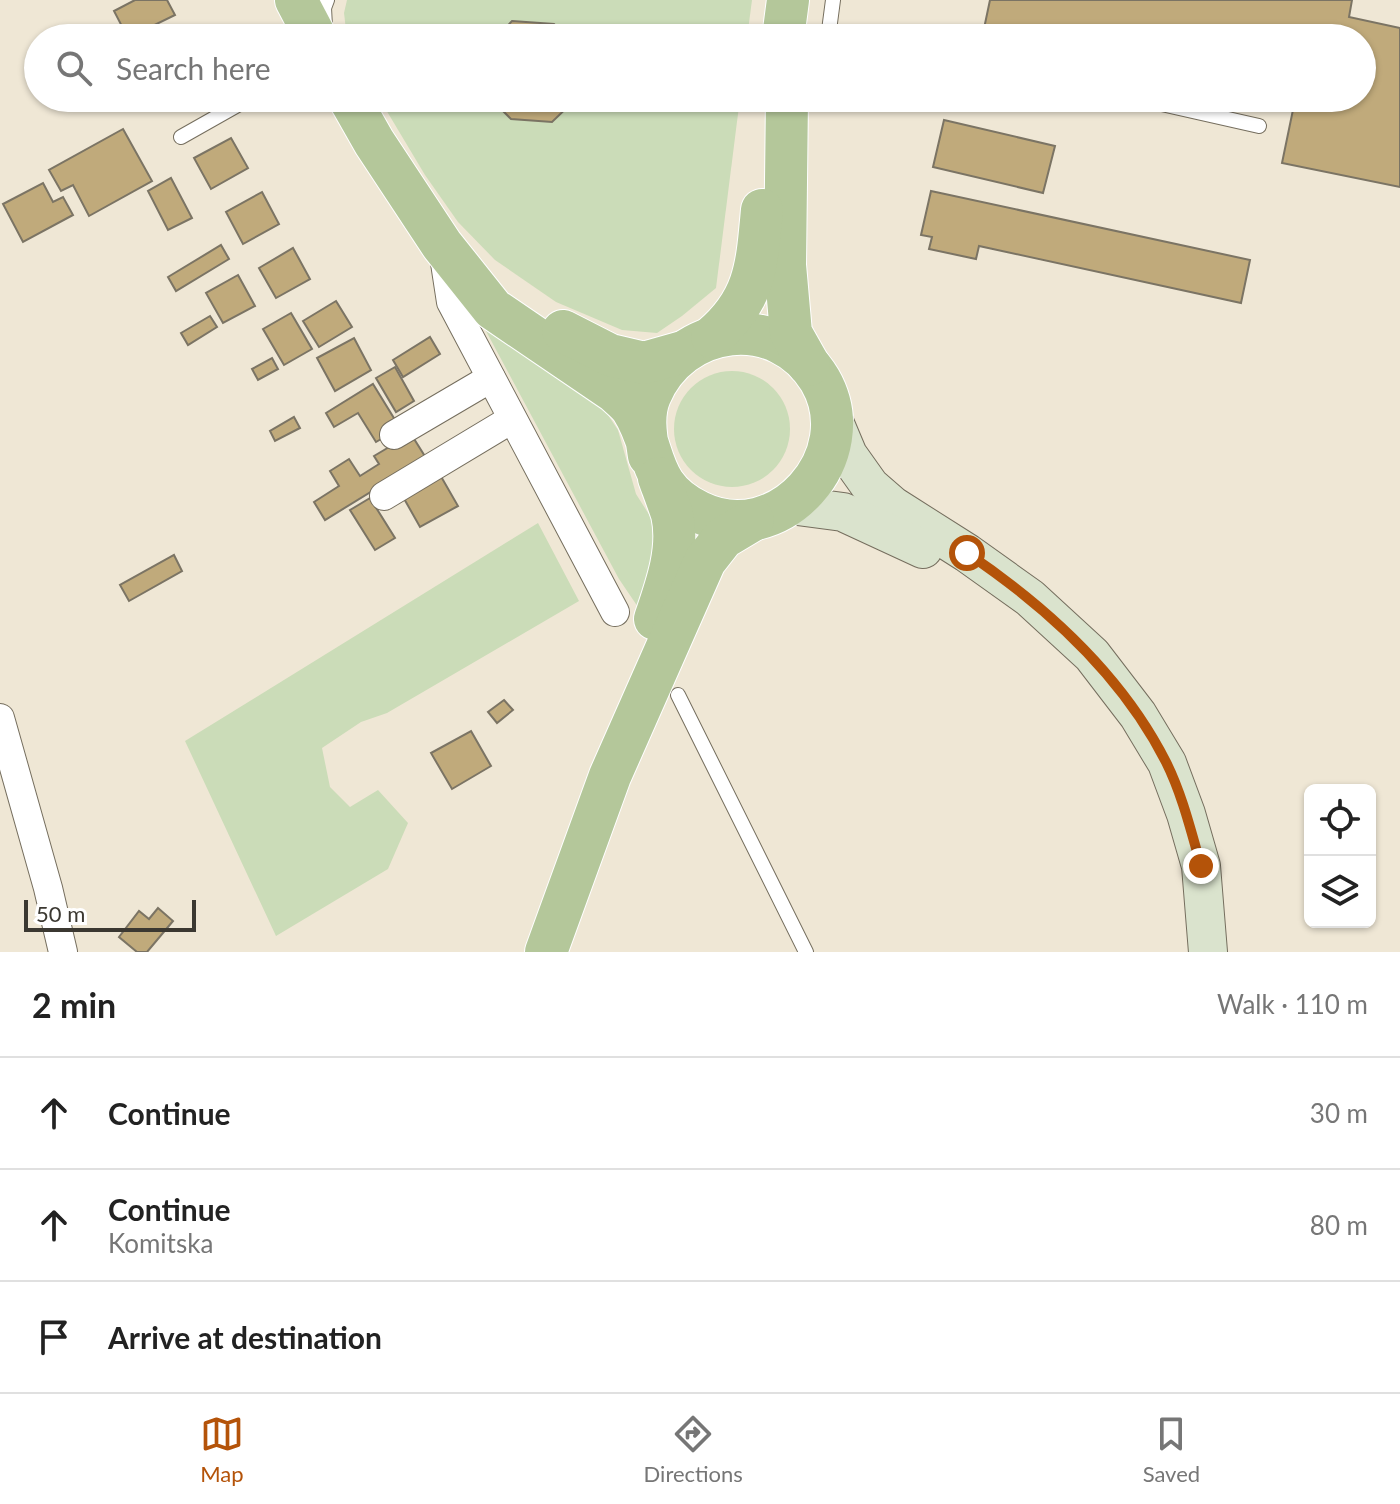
<!DOCTYPE html>
<meta charset="utf-8">
<style>
:root{--surface:#fff;--page:#f6f6f6;--text:#222;--muted:#767676;--line:#e0e0e0;--accent:#b45309}
body{margin:0;font-family:Lato,sans-serif;background:var(--page);color:var(--text)}
.controls{position:absolute;right:24px;bottom:24px;display:grid;overflow:hidden;border-radius:12px;box-shadow:0 2px 6px #0004}
.controls button{width:72px;height:72px;display:grid;place-items:center;padding:0;border:0;border-bottom:2px solid var(--line);background:var(--surface);color:var(--text);font:40px sans-serif}
.scale{position:absolute;left:24px;bottom:20px;width:172px;box-sizing:border-box;padding-left:8px;border:4px solid #3b3831;border-top:0;font-size:22px;line-height:28px;white-space:nowrap;color:#3b3831;-webkit-text-stroke:6px #fff;paint-order:stroke}
.stop{position:absolute;width:24px;height:24px;margin:-18px;border:6px solid #b45309;border-radius:50%;background:#fff}
.stop.end{background:#b45309;border-color:#fff;box-shadow:0 2px 8px #0008}
.list{margin:0;padding:0;list-style:none}
h2{display:flex;justify-content:space-between;align-items:center;height:104px;margin:0;padding:0 32px;font-size:34px}
h2 small{font-size:26px;font-weight:400;color:var(--muted)}
.list li{display:grid;grid-template-columns:52px 1fr auto;gap:24px;align-items:center;box-sizing:border-box;height:112px;padding:0 32px;border-top:2px solid var(--line)}
.list b{display:block;font-size:30px;white-space:nowrap}
.list p{margin:0;font-size:26px;white-space:nowrap;color:var(--muted)}
.list em{font-size:26px;font-style:normal;color:var(--muted)}
.icon{flex:none;width:44px;height:44px;fill:none;stroke:currentColor;stroke-width:2;stroke-linecap:round;stroke-linejoin:round}
.map{position:relative;flex:none;width:1400px;height:952px;overflow:hidden}
.search{position:absolute;background:var(--surface);box-shadow:0 2px 6px #0004;left:24px;right:24px;top:24px;height:88px;display:flex;align-items:center;gap:20px;box-sizing:border-box;padding:0 28px;border-radius:44px;color:var(--muted);font-size:30px}
.sheet{height:440px;background:var(--surface)}
nav{display:flex;justify-content:space-around;align-items:center;box-sizing:border-box;height:112px;border-top:2px solid var(--line);background:var(--surface);font-size:22px;color:var(--muted)}
nav a{display:grid;justify-items:center;gap:4px}
nav .on{color:var(--accent)}
.map>svg:first-child{display:block}
</style>
<div class="map">
<svg width="1400" height="952" viewBox="0 0 1400 952">
<rect width="100%" height="100%" fill="#efe7d5"/>
<g fill="#cbdcb8">
<path d="M347,0H752L747,38H347L344,13Z"/>
<path d="M379,98H740L716,288L682,316L657,333L622,330L556,302L495,260L458,222L425,175Z"/>
<path d="M479,318L604,409L618,430L636,494L650,516L658,545L640,610L619,579Z"/>
<circle cx="732" cy="429" r="58"/>
<path d="M538,523L579,601L387,713L361,722L322,748L330,787L350,807L378,790L408,823L388,869L276,936L185,741Z"/>
</g>
<g fill="#c0aa7b" stroke="#7b7464" stroke-width="2">
<path d="M135,0H167L175,15L128,38L114,11Z"/>
<path d="M990,0H1352L1349,17L1400,28V187L1282,163L1294,105L1260,98H1362V38H982Z"/>
<path d="M512,21L554,24L567,38H496Z"/>
<path d="M490,98H577L552,122L511,119Z"/>
<path d="M944,120L1055,146L1043,193L933,167Z"/>
<path d="M123,129L152,181L89,216L73,185L61,191L49,170Z"/>
<path d="M231,138L248,168L211,189L194,158Z"/>
<path d="M171,178L192,218L168,230L148,191Z"/>
<path d="M43,183L53,202L63,197L73,215L23,242L3,204Z"/>
<path d="M931,191L1250,260L1241,303L979,246L976,259L929,249L932,237L921,235Z"/>
<path d="M262,192L279,224L243,244L226,212Z"/>
<path d="M221,245L229,259L176,291L168,277Z"/>
<path d="M293,248L310,279L276,298L259,268Z"/>
<path d="M238,275L255,306L223,323L206,293Z"/>
<path d="M336,301L352,327L319,347L303,321Z"/>
<path d="M291,313L312,349L284,365L263,329Z"/>
<path d="M210,316L217,327L188,345L181,333Z"/>
<path d="M430,337L440,354L403,377L393,360Z"/>
<path d="M354,338L371,370L335,391L317,358Z"/>
<path d="M272,358L278,369L258,380L252,369Z"/>
<path d="M395,367L414,401L396,412L376,378Z"/>
<path d="M373,384L400,428L376,442L358,413L334,427L326,413Z"/>
<path d="M294,417L300,428L275,441L270,431Z"/>
<path d="M411,434L426,458L325,520L314,502L339,486L330,471L349,459L360,476L379,464L374,456Z"/>
<path d="M439,473L458,506L420,527L402,495Z"/>
<path d="M370,498L395,538L375,550L350,510Z"/>
<path d="M174,555L182,571L129,601L120,585Z"/>
<path d="M504,700L513,710L497,723L488,712Z"/>
<path d="M471,731L491,766L452,789L431,753Z"/>
<path d="M158,908L173,921L147,952H137L119,937L139,911L149,919Z"/>
</g>
<g fill="none" stroke-linecap="round" stroke-linejoin="round">
<defs>
<g id="service">
<path d="M325,26L324,8L327,0"/>
<path d="M828,38L833,0"/>
<path d="M1135,98L1259,126"/>
<path d="M181,137L250,98"/>
<path d="M678,695L806,952"/>
</g>
<g id="minor">
<path d="M443,250L451,302L615,612"/>
<path d="M394,435L491,378"/>
<path d="M384,496L512,419"/>
<path d="M0,718L48,888L63,952"/>
</g>
<g id="secondary">
<path d="M832,417L848,455L870,486L893,506L967,553L1030,598L1092,655L1138,715L1167,763L1186,814L1201,866L1208,952"/>
<path d="M790,505L843,512L923,549"/>
</g>
<g id="primary">
<path d="M296,0L316,38"/>
<path d="M783,38L788,0"/>
<path d="M349,98L374,142L442,245L493,309L615,392C620,397 627,402 632,409C658,449 645,486 699,512C779,551 864,456 820,380C778,310 680,323 650,396C642,415 646,436 649,456"/>
<path d="M787,98L785,265L791,333L809,365"/>
<path d="M563,331L610,355L644,363L683,352"/>
<path d="M712,337C756,300 757,264 762,210"/>
<path d="M655,619C666,587 680,549 672,514C668,502 663,489 659,478"/>
<path d="M546,952L610,776L705,561L723,538L753,520"/>
</g>
</defs>
<use href="#service" stroke="#756e5e" stroke-width="16"/>
<use href="#minor" stroke="#756e5e" stroke-width="30"/>
<use href="#secondary" stroke="#756e5e" stroke-width="40"/>
<use href="#primary" stroke="#fff" stroke-width="44"/>
<use href="#service" stroke="#fff" stroke-width="14"/>
<use href="#minor" stroke="#fff" stroke-width="28"/>
<use href="#secondary" stroke="#dae3cd" stroke-width="38"/>
<use href="#primary" stroke="#b4c79a" stroke-width="42"/>
</g>
<g fill="none" stroke-linecap="round" stroke-linejoin="round">
<path stroke="#b45309" stroke-width="10" d="M967,553C1047,607 1122,675 1166,762C1182,794 1191,831 1201,866"/>
</g>
</svg>
<div class="controls">
<button><svg class="icon" aria-label="locate" viewBox="0 0 24 24"><circle cx="12" cy="12" r="6"/><path d="M12 2v4M12 18v4M2 12h4M18 12h4"/></svg></button>
<button><svg class="icon" aria-label="layers" viewBox="0 0 24 24"><path d="M12 4l9 5-9 5-9-5zM3 14l9 5 9-5"/></svg></button>
</div>
<div class="scale">50 m</div>
<div class="stop" style="left:967px;top:553px"></div>
<div class="stop end" style="left:1201px;top:866px"></div>
<div class="search"><svg class="icon" aria-label="search" viewBox="0 0 24 24"><circle cx="10" cy="10" r="6"/><path d="M15 15l6 6"/></svg>Search here</div>
</div>
<section class="sheet">
<h2>2 min<small>Walk · 110 m</small></h2>
<ul class="list">
<li><svg class="icon" aria-label="ahead" viewBox="0 0 24 24"><path d="M12 20V5M6 11l6-6 6 6"/></svg><div><b>Continue</b></div><em>30 m</em></li>
<li><svg class="icon" aria-label="ahead" viewBox="0 0 24 24"><path d="M12 20V5M6 11l6-6 6 6"/></svg><div><b>Continue</b><p>Komitska</p></div><em>80 m</em></li>
<li><svg class="icon" aria-label="arrive" viewBox="0 0 24 24"><path d="M6 21V4h12l-3 4 3 4H6"/></svg><div><b>Arrive at destination</b></div></li>
</ul>
</section>
<nav>
<a class="on"><svg class="icon" aria-label="map" viewBox="0 0 24 24"><path d="M3 6l6-2 6 2 6-2v14l-6 2-6-2-6 2zM9 4v14M15 6v14"/></svg>Map</a>
<a><svg class="icon" aria-label="directions" viewBox="0 0 24 24"><path d="M12 3l9 9-9 9-9-9zM9 14v-3h6M13 9l2 2-2 2"/></svg>Directions</a>
<a><svg class="icon" aria-label="saved" viewBox="0 0 24 24"><path d="M7 4h10v16l-5-4-5 4z"/></svg>Saved</a>
</nav>
